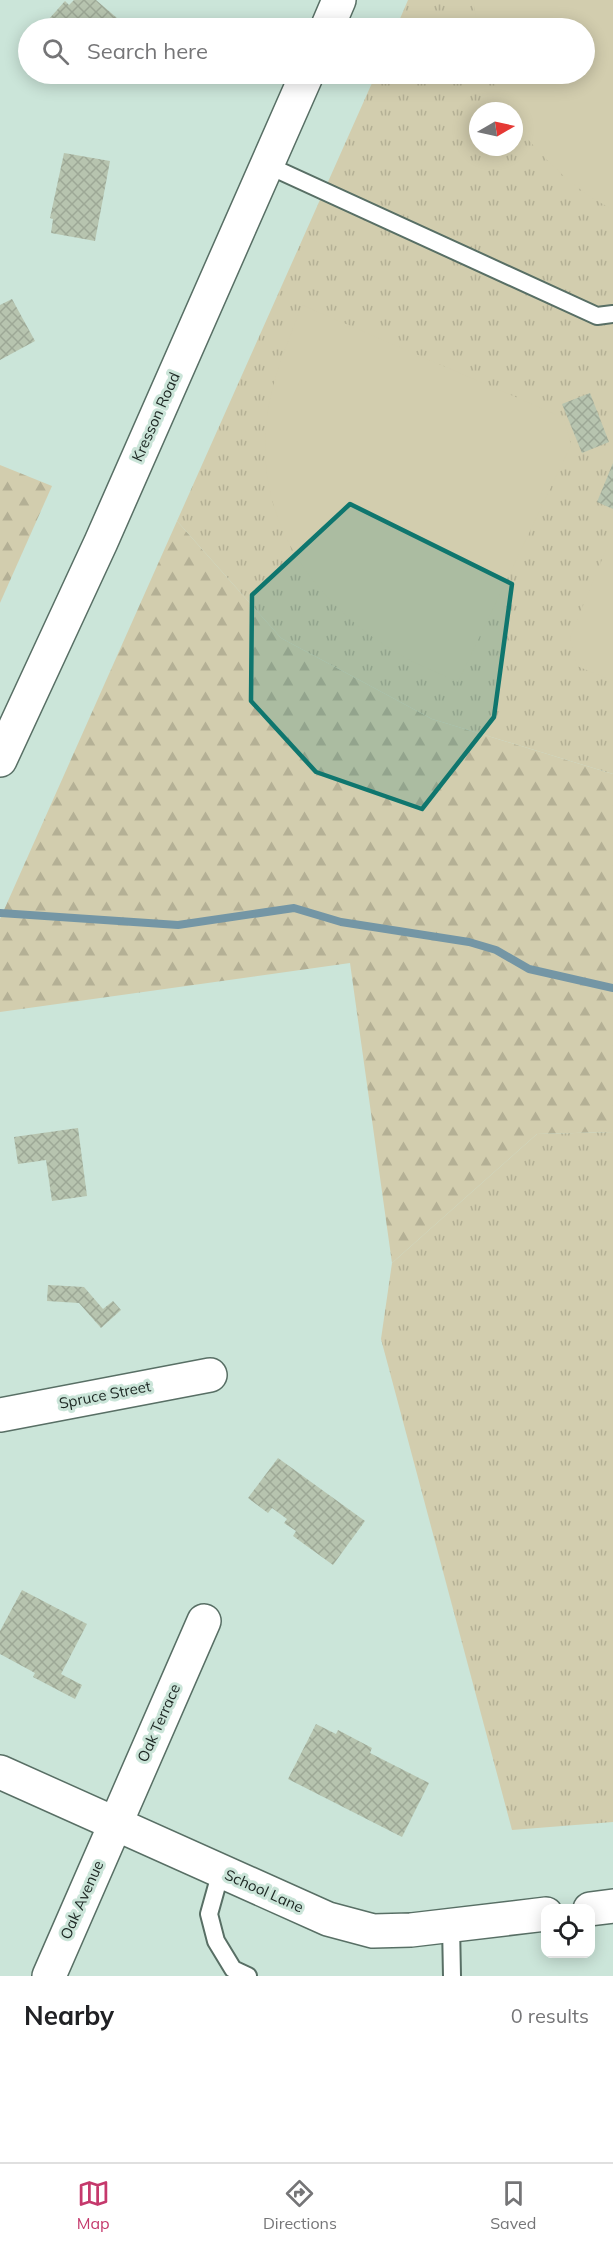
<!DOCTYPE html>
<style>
:root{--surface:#fff;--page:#f2f2f2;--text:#202124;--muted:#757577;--line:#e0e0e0;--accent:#c5396c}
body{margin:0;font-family:Mulish,sans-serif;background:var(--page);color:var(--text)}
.controls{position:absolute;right:18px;bottom:18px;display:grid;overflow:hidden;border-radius:12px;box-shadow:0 3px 15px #0003}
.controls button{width:54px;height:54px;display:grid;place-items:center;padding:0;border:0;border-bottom:2px solid var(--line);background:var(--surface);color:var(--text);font:30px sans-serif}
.compass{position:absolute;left:469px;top:102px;width:54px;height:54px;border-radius:50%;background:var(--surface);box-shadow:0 3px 15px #0003;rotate:81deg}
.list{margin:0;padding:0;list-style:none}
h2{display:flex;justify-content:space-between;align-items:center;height:78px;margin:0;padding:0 24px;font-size:26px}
h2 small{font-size:20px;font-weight:400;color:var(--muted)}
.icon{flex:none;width:33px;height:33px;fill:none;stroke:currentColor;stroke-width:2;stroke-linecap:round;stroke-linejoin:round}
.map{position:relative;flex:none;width:613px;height:1976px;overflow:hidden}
.search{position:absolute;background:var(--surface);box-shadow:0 3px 15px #0003;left:18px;right:18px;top:18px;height:66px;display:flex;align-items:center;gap:15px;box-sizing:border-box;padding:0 21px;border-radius:33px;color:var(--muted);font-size:22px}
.sheet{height:186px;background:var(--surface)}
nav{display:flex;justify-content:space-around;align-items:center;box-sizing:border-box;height:84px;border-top:2px solid var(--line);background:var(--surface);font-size:16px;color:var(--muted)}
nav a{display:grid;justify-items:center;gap:3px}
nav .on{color:var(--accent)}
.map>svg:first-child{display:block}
</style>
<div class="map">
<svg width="613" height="1976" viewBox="0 0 613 1976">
<defs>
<pattern id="forest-firs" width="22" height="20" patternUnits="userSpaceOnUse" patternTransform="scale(1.5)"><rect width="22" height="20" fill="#d2cdae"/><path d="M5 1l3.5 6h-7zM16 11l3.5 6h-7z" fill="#b4b095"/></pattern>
<pattern id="park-tufts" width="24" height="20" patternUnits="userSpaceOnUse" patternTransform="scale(1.5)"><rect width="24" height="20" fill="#d2cdae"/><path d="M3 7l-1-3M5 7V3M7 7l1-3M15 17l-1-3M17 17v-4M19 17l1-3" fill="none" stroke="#b4b095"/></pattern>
<pattern id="building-cross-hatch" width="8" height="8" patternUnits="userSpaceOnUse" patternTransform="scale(1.5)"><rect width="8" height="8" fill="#b7c4af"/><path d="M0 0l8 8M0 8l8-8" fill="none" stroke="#9da896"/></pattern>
</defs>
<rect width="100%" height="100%" fill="#cbe5d9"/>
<g fill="url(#forest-firs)">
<path d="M0,465L52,486L0,603Z"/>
<path d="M177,521L281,638L432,719L613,774V1132L537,1134L392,1263L350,963L0,1012V919Z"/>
</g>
<g fill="url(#park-tufts)" fill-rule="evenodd">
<path d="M408,0H613V774L432,719L281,638L177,521L376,74H584V28H396ZM478,111H514V147H478Z"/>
<path d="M613,1132V1822L512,1830L381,1339L392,1263L537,1134Z"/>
</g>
<g fill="#d2cdae">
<path d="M473,0H613V209C573,191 541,155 514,123V111H507L490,74H584V28H478Z"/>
<path d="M302,305L564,418L571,445L458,682C437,672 412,663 392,650C313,600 258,524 266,428C269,385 287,345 302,305Z"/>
<path d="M613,533V681L577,666L570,637Z"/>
</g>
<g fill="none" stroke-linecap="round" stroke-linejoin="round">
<path stroke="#7496a5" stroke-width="8" d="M0,913L178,925L294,908L341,922L469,942L496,950L529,969L613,988"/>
</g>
<g fill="url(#building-cross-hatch)">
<path d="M74,0H96L117,18L108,28H41L65,1L69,5Z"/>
<path d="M55,74H68L62,80Z"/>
<path d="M64,153L110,161L95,241L51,233L53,219L50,218Z"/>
<path d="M12,299L35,341L0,360V305Z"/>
<path d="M590,393L609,442L582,453L562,404Z"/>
<path d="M613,463V509L597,502Z"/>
<path d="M78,1128L87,1196L52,1201L46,1160L18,1164L14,1137Z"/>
<path d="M48,1285L84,1287L103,1309L113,1301L121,1310L101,1328L79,1303L47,1301Z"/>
<path d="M278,1458L365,1521L333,1565L293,1536L296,1531L284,1523L287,1519L272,1508L268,1513L248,1498Z"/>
<path d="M22,1590L87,1624L61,1674L82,1685L75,1699L33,1677L35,1673L0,1654V1631Z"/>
<path d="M316,1724L336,1734L338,1730L372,1748L370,1753L429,1783L402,1837L288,1779Z"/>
</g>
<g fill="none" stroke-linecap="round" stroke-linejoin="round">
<defs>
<g id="lane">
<path d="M267,165L597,316L613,314"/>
<path d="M221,1871L209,1914L216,1941L233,1969L248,1976"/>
<path d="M451,1925L452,1976"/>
</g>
<g id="street">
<path d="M0,1415L210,1375"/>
<path d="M0,1772L328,1919L373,1931L411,1930L546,1914"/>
<path d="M590,1909L613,1906"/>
<path d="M49,1976L204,1621"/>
</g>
<g id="secondary">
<path d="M327,28L339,0"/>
<path d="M0,760L101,542L307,74"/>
</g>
</defs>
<use href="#lane" stroke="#586f65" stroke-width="20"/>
<use href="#street" stroke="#586f65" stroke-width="36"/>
<use href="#secondary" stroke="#586f65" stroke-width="36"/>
<use href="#lane" stroke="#fff" stroke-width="16"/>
<use href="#street" stroke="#fff" stroke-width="33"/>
<use href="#secondary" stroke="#fff" stroke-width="33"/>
</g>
<path fill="#0f766e" fill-opacity="0.2" stroke="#0f766e" stroke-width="4.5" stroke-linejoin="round" d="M350,504L512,584L494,717L422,809L316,772L251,701L252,595Z"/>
<g text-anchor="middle" stroke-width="6" stroke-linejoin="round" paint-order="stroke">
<g font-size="15" fill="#1c2622" stroke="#cbe5d9">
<text transform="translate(156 417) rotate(-66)" y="5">Kresson Road</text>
<text transform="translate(105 1395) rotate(-11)" y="5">Spruce Street</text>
<text transform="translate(159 1723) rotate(-66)" y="5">Oak Terrace</text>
<text transform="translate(264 1891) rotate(24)" y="5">School Lane</text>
<text transform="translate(82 1900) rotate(-66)" y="5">Oak Avenue</text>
</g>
</g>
</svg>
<div class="controls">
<button><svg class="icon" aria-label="locate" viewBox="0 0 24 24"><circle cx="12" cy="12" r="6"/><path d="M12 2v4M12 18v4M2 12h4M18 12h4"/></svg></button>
</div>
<svg class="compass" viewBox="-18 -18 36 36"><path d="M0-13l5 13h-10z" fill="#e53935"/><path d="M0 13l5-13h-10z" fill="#757577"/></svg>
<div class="search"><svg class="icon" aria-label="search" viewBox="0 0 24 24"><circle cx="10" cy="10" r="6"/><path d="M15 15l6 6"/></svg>Search here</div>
</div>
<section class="sheet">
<h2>Nearby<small>0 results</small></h2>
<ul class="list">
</ul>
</section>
<nav>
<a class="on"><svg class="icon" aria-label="map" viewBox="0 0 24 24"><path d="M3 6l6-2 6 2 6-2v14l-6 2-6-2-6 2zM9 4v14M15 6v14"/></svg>Map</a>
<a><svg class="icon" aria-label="directions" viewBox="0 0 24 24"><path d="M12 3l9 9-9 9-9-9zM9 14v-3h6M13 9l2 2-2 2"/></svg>Directions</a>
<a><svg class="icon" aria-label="saved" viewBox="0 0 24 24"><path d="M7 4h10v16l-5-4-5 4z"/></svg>Saved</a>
</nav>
